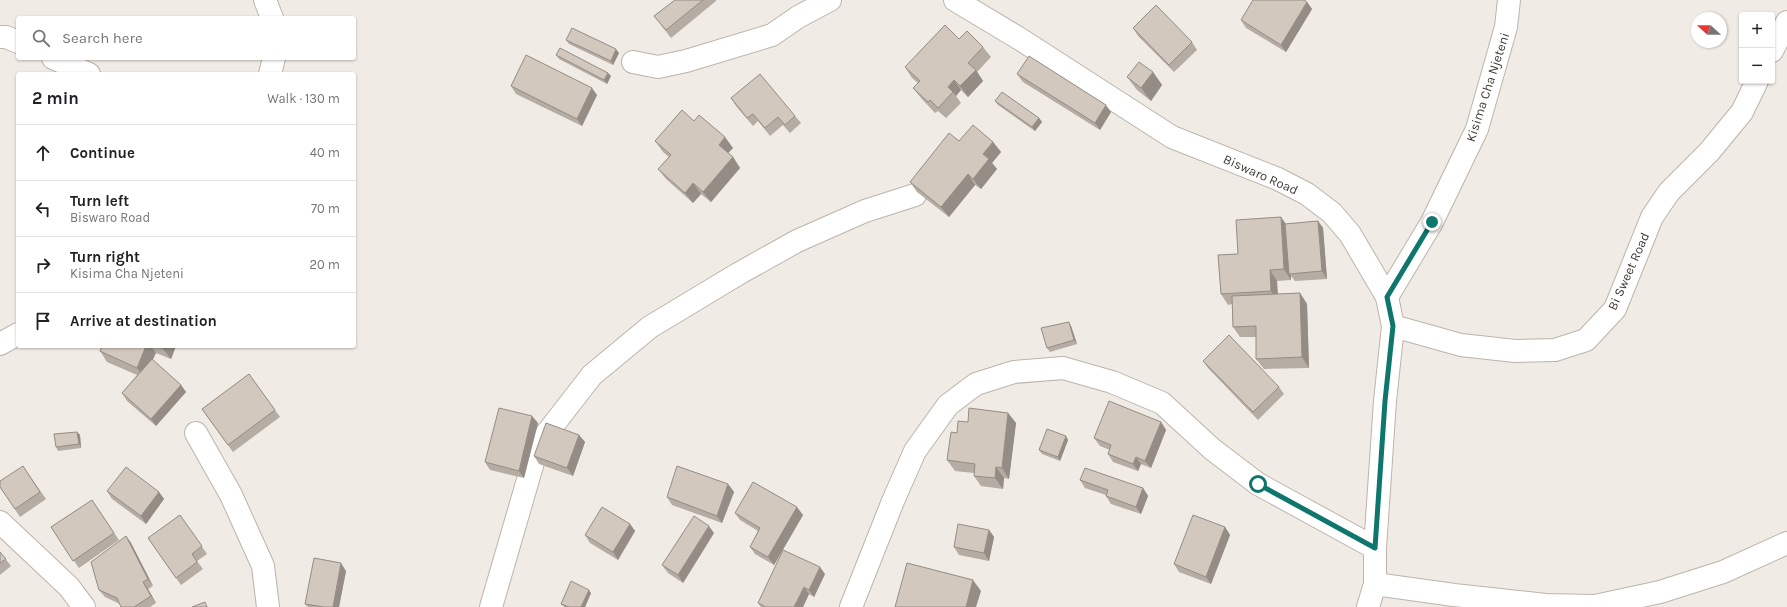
<!DOCTYPE html>
<meta charset="utf-8">
<style>
:root{--surface:#fff;--page:#f2f2f2;--text:#202124;--muted:#757577;--line:#e0e0e0}
body{margin:0;font-family:Karla,sans-serif;background:var(--page);color:var(--text)}
.controls{position:absolute;right:12px;top:12px;display:grid;overflow:hidden;border-radius:4px;box-shadow:0 1px 3px #0004}
.controls button{width:36px;height:36px;display:grid;place-items:center;padding:0;border:0;border-bottom:1px solid var(--line);background:var(--surface);color:var(--text);font:20px sans-serif}
.compass{position:absolute;left:1691px;top:12px;width:36px;height:36px;border-radius:50%;background:var(--surface);box-shadow:0 1px 3px #0004;rotate:291deg}
.stop{position:absolute;width:12px;height:12px;margin:-9px;border:3px solid #0f766e;border-radius:50%;background:#fff}
.stop.end{background:#0f766e;border-color:#fff;box-shadow:0 1px 4px #0008}
.list{margin:0;padding:0;list-style:none}
h2{display:flex;justify-content:space-between;align-items:center;height:52px;margin:0;padding:0 16px;font-size:17px}
h2 small{font-size:13px;font-weight:400;color:var(--muted)}
.list li{display:grid;grid-template-columns:26px 1fr auto;gap:12px;align-items:center;box-sizing:border-box;height:56px;padding:0 16px;border-top:1px solid var(--line)}
.list b{display:block;font-size:15px;white-space:nowrap}
.list p{margin:0;font-size:13px;white-space:nowrap;color:var(--muted)}
.list em{font-size:13px;font-style:normal;color:var(--muted)}
.icon{flex:none;width:22px;height:22px;fill:none;stroke:currentColor;stroke-width:2;stroke-linecap:round;stroke-linejoin:round}
.map{position:relative;flex:none;width:1787px;height:607px;overflow:hidden}
.search{position:absolute;background:var(--surface);box-shadow:0 1px 3px #0004;left:16px;top:16px;width:340px;height:44px;display:flex;align-items:center;gap:10px;box-sizing:border-box;padding:0 14px;border-radius:4px;color:var(--muted);font-size:15px}
.panel{position:absolute;background:var(--surface);box-shadow:0 1px 3px #0004;left:16px;top:72px;width:340px;height:276px;border-radius:4px}
.map>svg:first-child{display:block}
</style>
<div class="map">
<svg width="1787" height="607" viewBox="0 0 1787 607">
<rect width="100%" height="100%" fill="#f0ebe4"/>
<g fill="none" stroke-linecap="round" stroke-linejoin="round">
<defs>
<g id="minor">
<path d="M265,0L272,18"/>
<path d="M955,0L1020,39L1172,137L1278,179L1307,194L1332,213L1350,234L1387,297L1393,326L1385,401L1375,548V584L1368,607"/>
<path d="M0,37H6L18,42"/>
<path d="M1772,51L1787,22"/>
<path d="M53,58L89,74"/>
<path d="M633,62L658,67L686,61L772,35L798,17L830,0"/>
<path d="M270,74L274,58"/>
<path d="M1387,297L1432,222L1477,129L1506,27L1509,0"/>
<path d="M1393,326L1461,345L1515,351L1555,350L1586,340L1615,309L1652,217L1669,192L1709,152L1742,112L1757,81"/>
<path d="M0,344L18,334"/>
<path d="M196,433L231,495L263,566L268,607"/>
<path d="M0,522L69,587L84,607"/>
<path d="M1375,584L1454,595L1546,605L1595,606L1660,592L1723,572L1787,543"/>
<path d="M491,607L534,459L547,433L592,375L650,327L738,274L797,241L865,211L915,195"/>
<path d="M851,607L893,501L915,451L948,405L976,384L1014,372L1063,368L1112,382L1162,403L1212,449L1258,484L1375,548"/>
</g>
</defs>
<use href="#minor" stroke="#bdb4ab" stroke-width="24"/>
<use href="#minor" stroke="#fff" stroke-width="22"/>
</g>
<g fill="#b5aca3">
<path d="M675,0H716V1L671,38L654,16Z"/>
<path d="M1307,2L1312,9L1286,52L1246,28L1241,20Z"/>
<path d="M1133,28L1192,42L1197,50L1174,72L1138,36Z"/>
<path d="M959,39L983,47L991,57L977,72L983,81L968,97L961,90L956,96L961,103L946,118L938,111L935,113L921,98L913,88L918,83L912,78L905,67Z"/>
<path d="M566,40L619,53L613,65L569,44Z"/>
<path d="M556,55L608,73L611,76L607,84L559,59Z"/>
<path d="M1153,72L1162,85L1151,101L1137,90L1127,77Z"/>
<path d="M1017,74L1111,112L1100,130L1023,82Z"/>
<path d="M511,86L597,95L582,126L516,94Z"/>
<path d="M731,98L795,116L801,123L790,133L783,125L770,136L758,121L753,126L736,106Z"/>
<path d="M995,101L1039,118L1042,122L1035,131L998,105Z"/>
<path d="M694,121L733,148L728,153L733,157L740,168L711,202L701,194L693,203L666,179L658,169L669,157L663,152L655,141Z"/>
<path d="M959,141L993,142L1001,152L992,163L997,169L981,189L975,185L949,217L917,192L910,182Z"/>
<path d="M1318,221L1323,228L1327,279L1295,281L1291,276V280L1277,281L1278,294L1300,293L1307,304L1309,368L1264,369L1256,359V337H1240L1233,327L1232,304L1228,305L1221,294L1238,254L1286,224Z"/>
<path d="M1071,326L1077,344L1050,352L1047,348Z"/>
<path d="M102,346H176L171,359L156,353L152,360L181,385L186,392L156,426L127,401L122,393L137,375L107,362L100,351Z"/>
<path d="M1203,361L1279,387L1284,394L1258,420L1208,368Z"/>
<path d="M249,374L280,417L233,452L202,409Z"/>
<path d="M1008,413L1016,423L1009,479L1004,478L1003,489L981,486L974,476V473L955,471L947,460L957,433L968,422Z"/>
<path d="M1161,422L1166,430L1151,468L1141,464L1138,471L1113,462L1108,454L1110,450L1100,446L1094,438Z"/>
<path d="M538,423L524,478L490,470L485,462Z"/>
<path d="M77,432L80,435L81,448L58,451L56,447Z"/>
<path d="M579,435L585,442L573,476L539,464L534,456Z"/>
<path d="M1066,436L1068,440L1060,461L1042,454L1039,450Z"/>
<path d="M23,466L46,499L20,517L0,487Z"/>
<path d="M1080,480L1143,488L1148,496L1141,514L1111,504L1106,496V495L1085,488Z"/>
<path d="M728,484L734,492L722,523L672,505L667,497Z"/>
<path d="M107,491L159,492L164,499L146,524L112,499Z"/>
<path d="M92,500L119,540L79,568L51,527Z"/>
<path d="M735,513L803,515L774,565L755,554L750,547L758,531L740,520Z"/>
<path d="M180,515L207,554L197,561L203,569L181,585L148,538Z"/>
<path d="M630,524L635,531L618,560L590,543L585,535Z"/>
<path d="M1225,527L1230,535L1211,584L1179,572L1174,564Z"/>
<path d="M989,530L994,537L989,561L959,555L954,547Z"/>
<path d="M714,533L683,583L668,573L662,565Z"/>
<path d="M126,536L131,543L153,586L148,589L156,603L150,607H121L120,604L105,597L99,590Z"/>
<path d="M0,552L11,566L0,575Z"/>
<path d="M346,571L339,607H308L305,604Z"/>
<path d="M825,574L814,597L809,594L803,607H761L758,603Z"/>
<path d="M591,593L585,607H564L561,604Z"/>
</g>
<g fill="#948c85">
<path d="M1307,2L1312,9L1286,52L1281,45Z"/>
<path d="M616,49L619,53L613,65L611,61Z"/>
<path d="M976,70L983,81L968,97L960,86Z"/>
<path d="M1153,72L1162,85L1151,101L1141,88Z"/>
<path d="M608,73L611,76L607,84L604,80Z"/>
<path d="M954,80L961,90L956,96L953,92L948,87Z"/>
<path d="M592,88L597,95L582,126L577,119Z"/>
<path d="M1106,105L1111,112L1100,130L1095,123Z"/>
<path d="M1039,118L1042,122L1035,131L1032,127Z"/>
<path d="M725,137L733,148L726,155L719,145Z"/>
<path d="M993,142L1001,152L992,163L997,169L981,189L973,179L983,154Z"/>
<path d="M733,157L740,168L711,202L703,192Z"/>
<path d="M968,174L975,185L949,217L941,207Z"/>
<path d="M693,183L701,194L693,203L685,193Z"/>
<path d="M1281,217L1288,227L1289,274L1291,276V280L1284,269Z"/>
<path d="M1318,221L1323,228L1327,279L1322,271Z"/>
<path d="M1270,270L1277,281L1278,302L1271,291Z"/>
<path d="M1300,293L1307,304L1309,368L1302,357Z"/>
<path d="M1069,322L1071,326L1077,344L1074,340Z"/>
<path d="M146,346H151L156,353L144,378L137,368Z"/>
<path d="M164,346H176L171,359L163,349Z"/>
<path d="M181,385L186,392L156,426L151,419Z"/>
<path d="M1008,413L1016,423L1009,479L1002,468Z"/>
<path d="M532,416L538,423L524,478L519,471Z"/>
<path d="M1161,422L1166,430L1151,468L1145,461Z"/>
<path d="M77,432L80,435L81,448L79,444Z"/>
<path d="M579,435L585,442L573,476L567,468Z"/>
<path d="M1066,436L1068,440L1060,461L1058,457Z"/>
<path d="M1136,457L1141,464L1138,471L1133,464Z"/>
<path d="M996,467L1004,478L1003,489L995,478Z"/>
<path d="M728,484L734,492L722,523L717,516Z"/>
<path d="M1143,488L1148,496L1141,514L1136,507Z"/>
<path d="M159,492L164,499L146,524L141,516Z"/>
<path d="M797,507L803,515L774,565L768,557Z"/>
<path d="M630,524L635,531L618,560L613,552Z"/>
<path d="M709,526L714,533L683,583L678,575Z"/>
<path d="M1225,527L1230,535L1211,584L1206,577Z"/>
<path d="M989,530L994,537L989,561L984,553Z"/>
<path d="M126,536L131,543L153,586L148,579Z"/>
<path d="M341,563L346,571L339,607H333Z"/>
<path d="M820,567L825,574L814,597L809,590Z"/>
<path d="M973,580L981,591L976,607H966Z"/>
<path d="M143,582L148,589L156,603L151,596Z"/>
<path d="M804,587L809,594L803,607H794Z"/>
<path d="M589,590L591,593L585,607H581Z"/>
</g>
<g fill="#d3c8be" stroke="#948c85">
<path d="M675,0H703L666,30L654,16Z"/>
<path d="M1253,0H1304L1307,2L1281,45L1241,20Z"/>
<path d="M1156,5L1192,42L1169,65L1133,28Z"/>
<path d="M945,25L959,39L967,31L983,47L968,63L976,70L960,86L954,80L948,87L953,92L938,108L930,100L928,102L913,88L920,81L905,67Z"/>
<path d="M572,28L616,49L611,61L566,40Z"/>
<path d="M560,48L608,73L604,80L556,55Z"/>
<path d="M526,55L592,88L577,119L511,86Z"/>
<path d="M1029,56L1106,105L1095,123L1017,74Z"/>
<path d="M1139,62L1153,72L1141,88L1127,77Z"/>
<path d="M760,74L795,116L785,125L778,117L765,128L753,114L747,118L731,98Z"/>
<path d="M1002,92L1039,118L1032,127L995,101Z"/>
<path d="M682,110L694,121L699,115L725,137L719,145L733,157L703,192L693,183L685,193L658,169L671,155L655,141Z"/>
<path d="M973,125L993,142L983,154L989,159L973,179L968,174L941,207L910,182L949,133L959,141Z"/>
<path d="M1281,217L1284,269L1270,270L1271,291L1221,294L1218,255L1238,254L1236,220Z"/>
<path d="M1318,221L1322,271L1289,274L1285,224Z"/>
<path d="M1300,293L1302,357L1256,359V326L1233,327L1232,296Z"/>
<path d="M1069,322L1074,340L1047,348L1041,328Z"/>
<path d="M1229,335L1279,387L1253,412L1203,361Z"/>
<path d="M102,346H146L137,368L100,351Z"/>
<path d="M157,346H164L163,349Z"/>
<path d="M152,359L181,385L151,419L122,393Z"/>
<path d="M249,374L275,410L228,445L202,409Z"/>
<path d="M1109,401L1161,422L1145,461L1136,457L1133,464L1108,454L1111,445L1094,438Z"/>
<path d="M499,408L532,416L519,471L485,462Z"/>
<path d="M969,408L1008,413L1002,468L996,467L995,478L974,476L975,464L947,460L951,432L957,433L958,421L968,422Z"/>
<path d="M546,423L579,435L567,468L534,456Z"/>
<path d="M1047,429L1066,436L1058,457L1039,450Z"/>
<path d="M77,432L79,444L56,447L54,434Z"/>
<path d="M23,466L40,492L15,509L0,487V481Z"/>
<path d="M677,466L728,484L717,516L667,497Z"/>
<path d="M126,467L159,492L141,516L107,491Z"/>
<path d="M1085,468L1143,488L1136,507L1106,496L1108,490L1080,480Z"/>
<path d="M753,482L797,507L768,557L750,547L760,528L735,513Z"/>
<path d="M92,500L114,533L73,561L51,527Z"/>
<path d="M602,507L630,524L613,552L585,535Z"/>
<path d="M180,515L202,546L192,554L197,562L176,578L148,538Z"/>
<path d="M1193,515L1225,527L1206,577L1174,564Z"/>
<path d="M694,516L709,526L678,575L662,565Z"/>
<path d="M958,524L989,530L984,553L954,547Z"/>
<path d="M126,536L148,579L143,582L151,596L134,607H121L117,598L99,590L91,562Z"/>
<path d="M783,550L820,567L809,590L804,587L794,607H766L758,603Z"/>
<path d="M0,552L6,559L0,563Z"/>
<path d="M314,558L341,563L333,607H324L305,604Z"/>
<path d="M907,563L973,580L966,607H895Z"/>
<path d="M571,581L589,590L581,607H569L561,604Z"/>
<path d="M205,602L207,607H192Z"/>
</g>
<g fill="none" stroke-linecap="round" stroke-linejoin="round">
<path stroke="#0f766e" stroke-width="5" d="M1258,484L1375,548L1385,401L1393,326L1387,297L1432,222"/>
</g>
<g text-anchor="middle" stroke-width="3.5" stroke-linejoin="round" paint-order="stroke">
<g font-size="13" fill="#413b35" stroke="#fff">
<text transform="translate(1487 87) rotate(-72)" y="5">Kisima Cha Njeteni</text>
<text transform="translate(1261 174) rotate(24)" y="5">Biswaro Road</text>
<text transform="translate(1628 271) rotate(-66)" y="5">Bi Sweet Road</text>
</g>
</g>
</svg>
<div class="controls">
<button>+</button>
<button>−</button>
</div>
<svg class="compass" viewBox="-18 -18 36 36"><path d="M0-13l5 13h-10z" fill="#e53935"/><path d="M0 13l5-13h-10z" fill="#757577"/></svg>
<div class="stop" style="left:1258px;top:484px"></div>
<div class="stop end" style="left:1432px;top:222px"></div>
<div class="search"><svg class="icon" aria-label="search" viewBox="0 0 24 24"><circle cx="10" cy="10" r="6"/><path d="M15 15l6 6"/></svg>Search here</div>
<section class="panel">
<h2>2 min<small>Walk · 130 m</small></h2>
<ul class="list">
<li><svg class="icon" aria-label="ahead" viewBox="0 0 24 24"><path d="M12 20V5M6 11l6-6 6 6"/></svg><div><b>Continue</b></div><em>40 m</em></li>
<li><svg class="icon" aria-label="left" viewBox="0 0 24 24"><path d="M17 20v-9H6M10 6l-5 5 5 5"/></svg><div><b>Turn left</b><p>Biswaro Road</p></div><em>70 m</em></li>
<li><svg class="icon" aria-label="right" viewBox="0 0 24 24"><path d="M7 20v-9h11M14 6l5 5-5 5"/></svg><div><b>Turn right</b><p>Kisima Cha Njeteni</p></div><em>20 m</em></li>
<li><svg class="icon" aria-label="arrive" viewBox="0 0 24 24"><path d="M6 21V4h12l-3 4 3 4H6"/></svg><div><b>Arrive at destination</b></div></li>
</ul>
</section>
</div>
